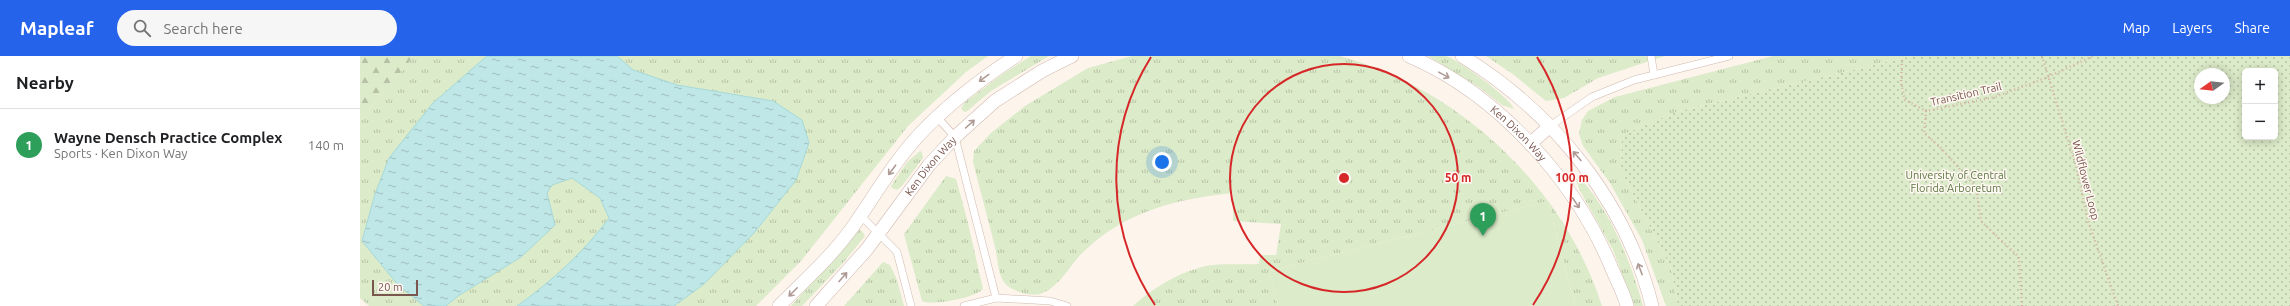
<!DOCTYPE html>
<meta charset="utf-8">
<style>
:root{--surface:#fff;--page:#f6f6f6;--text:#202124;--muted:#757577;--line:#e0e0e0;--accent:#2563eb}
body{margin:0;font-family:Ubuntu,sans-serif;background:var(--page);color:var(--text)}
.controls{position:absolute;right:12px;top:12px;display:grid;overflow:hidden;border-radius:6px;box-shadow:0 2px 10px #0003}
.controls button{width:36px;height:36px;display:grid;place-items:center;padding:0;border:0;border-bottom:1px solid var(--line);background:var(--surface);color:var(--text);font:20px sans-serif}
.compass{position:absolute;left:1834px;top:12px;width:36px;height:36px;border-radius:50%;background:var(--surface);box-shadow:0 2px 10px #0003;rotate:256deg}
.scale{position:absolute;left:12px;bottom:10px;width:46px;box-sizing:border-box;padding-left:4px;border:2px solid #79564e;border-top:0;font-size:11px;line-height:14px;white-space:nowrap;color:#79564e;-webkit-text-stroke:3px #fff8f3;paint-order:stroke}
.you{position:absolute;left:802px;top:106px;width:14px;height:14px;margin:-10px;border:3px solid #fff;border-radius:50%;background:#1a73e8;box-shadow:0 0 0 6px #1a73e833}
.badge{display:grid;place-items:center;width:26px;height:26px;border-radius:50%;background:var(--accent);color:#fff;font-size:13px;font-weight:700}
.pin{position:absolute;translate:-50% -33px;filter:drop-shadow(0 1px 2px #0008)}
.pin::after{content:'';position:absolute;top:21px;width:14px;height:12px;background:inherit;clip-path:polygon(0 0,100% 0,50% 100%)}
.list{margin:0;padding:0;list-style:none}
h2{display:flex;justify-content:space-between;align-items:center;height:52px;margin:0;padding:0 16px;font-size:17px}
h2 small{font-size:13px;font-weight:400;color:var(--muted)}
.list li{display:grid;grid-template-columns:26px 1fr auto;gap:12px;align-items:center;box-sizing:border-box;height:72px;padding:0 16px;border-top:1px solid var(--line)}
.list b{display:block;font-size:15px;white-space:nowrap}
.list p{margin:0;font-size:13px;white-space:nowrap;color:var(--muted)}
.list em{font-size:13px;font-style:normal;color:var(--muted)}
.icon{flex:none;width:22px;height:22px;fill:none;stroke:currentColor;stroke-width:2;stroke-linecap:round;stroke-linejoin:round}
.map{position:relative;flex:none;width:1930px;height:250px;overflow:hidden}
header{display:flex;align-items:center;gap:24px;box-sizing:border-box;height:56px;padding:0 20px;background:var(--accent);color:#fff}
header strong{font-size:19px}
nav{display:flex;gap:22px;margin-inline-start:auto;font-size:14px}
.search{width:280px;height:36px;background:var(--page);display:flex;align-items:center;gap:10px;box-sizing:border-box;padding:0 14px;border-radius:22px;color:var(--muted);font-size:15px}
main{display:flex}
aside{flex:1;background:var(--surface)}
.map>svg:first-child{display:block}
</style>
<header>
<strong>Mapleaf</strong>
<div class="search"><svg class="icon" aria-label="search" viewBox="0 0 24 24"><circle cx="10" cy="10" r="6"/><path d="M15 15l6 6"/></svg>Search here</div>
<nav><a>Map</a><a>Layers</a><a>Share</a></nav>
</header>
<main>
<aside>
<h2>Nearby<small></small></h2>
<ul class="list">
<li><span class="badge" style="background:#2e9e5b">1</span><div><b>Wayne Densch Practice Complex</b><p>Sports · Ken Dixon Way</p></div><em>140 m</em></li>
</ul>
</aside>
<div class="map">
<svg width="1930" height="250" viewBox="0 0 1930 250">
<defs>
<pattern id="grass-tufts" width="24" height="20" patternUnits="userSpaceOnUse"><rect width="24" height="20" fill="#dcebc9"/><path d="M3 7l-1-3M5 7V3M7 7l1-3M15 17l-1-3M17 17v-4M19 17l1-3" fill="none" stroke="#b7c1a5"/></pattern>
<pattern id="forest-firs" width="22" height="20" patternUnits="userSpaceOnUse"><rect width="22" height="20" fill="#dcebc9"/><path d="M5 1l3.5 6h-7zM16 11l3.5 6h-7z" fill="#b7c1a5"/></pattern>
<pattern id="park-dots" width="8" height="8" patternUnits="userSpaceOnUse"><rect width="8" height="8" fill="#dcebc9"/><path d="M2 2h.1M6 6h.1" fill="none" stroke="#b7c1a5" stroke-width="1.8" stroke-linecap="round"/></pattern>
<pattern id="water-ripples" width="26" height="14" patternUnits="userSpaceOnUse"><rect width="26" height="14" fill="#bfe7e7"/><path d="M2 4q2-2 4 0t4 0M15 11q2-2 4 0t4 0" fill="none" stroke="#a0bebd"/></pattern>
</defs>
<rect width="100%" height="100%" fill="#fdf4ec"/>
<g fill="url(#grass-tufts)">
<path d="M54,0H628L606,16L548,70L441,205L396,250H9L0,242V64Z"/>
<path d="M671,0H689L631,35L606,56L603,55L601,52L605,46L644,17Z"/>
<path d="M772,0H980C1101,34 1204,131 1242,250H1215L1188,145L909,215L918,250H773C793,232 819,216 846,210C863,207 882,209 899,208L900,199H916L921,168L873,165V137C816,143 766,155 723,196C710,209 699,232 680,238C671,241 650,235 644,226C637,216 638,202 635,191C628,163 620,134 613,106L614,95L631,77L665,50L728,12Z"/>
<path d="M1068,0C1073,0 1081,0 1086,0C1097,3 1152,43 1154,53L1142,49L1120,32Z"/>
<path d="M1126,0H1305L1238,22L1204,42L1186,45L1154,19Z"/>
<path d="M1413,0H1552L1319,55L1262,79L1261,114L1311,212L1318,250H1306L1282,184L1250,127L1223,90L1219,78L1222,64L1228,55L1255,41Z"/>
<path d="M560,95L562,96L563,102L542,130L537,134L532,132L531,130L547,106Z"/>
<path d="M586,120L596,123L607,163L623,233C615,242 572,250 562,245L544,178Z"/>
<path d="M1220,122C1251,156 1271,206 1283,250H1274L1253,194L1219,133L1216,123Z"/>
<path d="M499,174L502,175L505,180L483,207L442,250H431Z"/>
<path d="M523,206L530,209L537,224L544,250H484Z"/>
</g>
<path fill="url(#forest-firs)" d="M0,0H54L0,64Z"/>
<path fill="url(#park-dots)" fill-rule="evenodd" d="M1552,0H1930V250H1318L1311,212L1261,114L1262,79L1319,55ZM1885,15H1915V81H1885ZM1840,18H1864V42H1840Z"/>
<path fill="#dcebc9" d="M1188,145L1215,250H918L909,215Z"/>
<path fill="url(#water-ripples)" stroke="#a6d9d9" d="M127,0H257L273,14L317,29L413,45L442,64L449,87L436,124L394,177L344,228L314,250H157C191,226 225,195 249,162L240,142L212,122L192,129L187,137L195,169L161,201L98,240L86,250H64L38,229L2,185L15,138L29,102L73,47Z"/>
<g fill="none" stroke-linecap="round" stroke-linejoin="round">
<defs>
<g id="lane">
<path d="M1291,0L1294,19"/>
<path d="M577,61L595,81L636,242"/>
<path d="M1190,70L1232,41L1274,24L1369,0"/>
<path d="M500,159L537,196L551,250"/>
<path d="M604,250L636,242L690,245L707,250"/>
</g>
<g id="street">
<path id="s1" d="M1049,0C1138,38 1216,125 1252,213C1257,225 1264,237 1267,250"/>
<path d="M1102,0C1193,56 1266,145 1292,250"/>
<path d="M1170,88L1190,70"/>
<path d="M419,250C444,225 471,201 492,172C514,141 533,107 559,79C588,48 621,23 656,0"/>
<path id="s2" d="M456,250L507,193L569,109L595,81L635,45L682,15L712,0"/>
</g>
</defs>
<use href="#lane" stroke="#d0b9b0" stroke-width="8"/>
<use href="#street" stroke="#d0b9b0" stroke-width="14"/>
<g stroke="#d8b1a6" stroke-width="2.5" stroke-dasharray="1 3" stroke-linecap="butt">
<path d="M1682,0L1716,110L1728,165L1758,250"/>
<path d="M1542,4L1541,27L1545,44L1566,55"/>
<path d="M1662,250L1659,201L1621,165L1616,131L1580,91L1564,77L1566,55L1635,41L1688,21L1733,0"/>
</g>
<use href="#lane" stroke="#fff" stroke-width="7"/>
<use href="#street" stroke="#fff" stroke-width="13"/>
</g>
<defs><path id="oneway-shaft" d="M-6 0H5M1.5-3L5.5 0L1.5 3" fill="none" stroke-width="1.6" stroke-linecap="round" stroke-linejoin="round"/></defs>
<g stroke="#af9a95">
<use href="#oneway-shaft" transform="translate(1084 19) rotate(29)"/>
<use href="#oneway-shaft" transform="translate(624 22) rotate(144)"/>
<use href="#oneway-shaft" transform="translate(610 68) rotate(-42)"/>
<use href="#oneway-shaft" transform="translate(1217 100) rotate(-131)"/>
<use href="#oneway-shaft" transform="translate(532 114) rotate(127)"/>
<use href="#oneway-shaft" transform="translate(1216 147) rotate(56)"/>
<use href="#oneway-shaft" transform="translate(1280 213) rotate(-111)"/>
<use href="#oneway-shaft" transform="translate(483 221) rotate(-49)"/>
<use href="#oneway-shaft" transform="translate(433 236) rotate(135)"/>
</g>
<g fill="none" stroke="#d62828" stroke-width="2">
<circle cx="984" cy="122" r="114"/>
<path d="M795 249A228 228 0 0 1 791 1M1177 1A228 228 0 0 1 1173 249"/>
</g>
<g text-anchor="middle" stroke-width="3" stroke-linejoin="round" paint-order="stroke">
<g font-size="11" fill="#79564e" stroke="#fff8f3">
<text transform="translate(1606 38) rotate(-13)" y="4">Transition Trail</text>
<text dy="4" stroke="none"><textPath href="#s1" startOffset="135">Ken Dixon Way</textPath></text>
<text dy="4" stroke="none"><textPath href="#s2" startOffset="181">Ken Dixon Way</textPath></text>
<text transform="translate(1726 124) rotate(76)" y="4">Wildflower Loop</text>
</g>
<g font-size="11" fill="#5b7842" stroke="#fff8f3">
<text x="1596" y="123">University of Central<tspan x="1596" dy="13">Florida Arboretum</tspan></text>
</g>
</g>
<circle cx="984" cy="122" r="6" fill="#d62828" stroke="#fff8f3" stroke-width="2"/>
<g font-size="12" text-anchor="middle" font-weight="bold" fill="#d62828" stroke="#fff8f3" stroke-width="3" stroke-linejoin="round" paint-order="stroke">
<text x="1098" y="126">50 m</text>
<text x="1212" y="126">100 m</text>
</g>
</svg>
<div class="controls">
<button>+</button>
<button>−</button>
</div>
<svg class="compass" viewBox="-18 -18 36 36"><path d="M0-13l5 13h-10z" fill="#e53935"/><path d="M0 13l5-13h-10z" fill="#757577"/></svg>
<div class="scale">20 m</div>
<div class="you"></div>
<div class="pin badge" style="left:1123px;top:180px;background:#2e9e5b">1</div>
</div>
</main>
